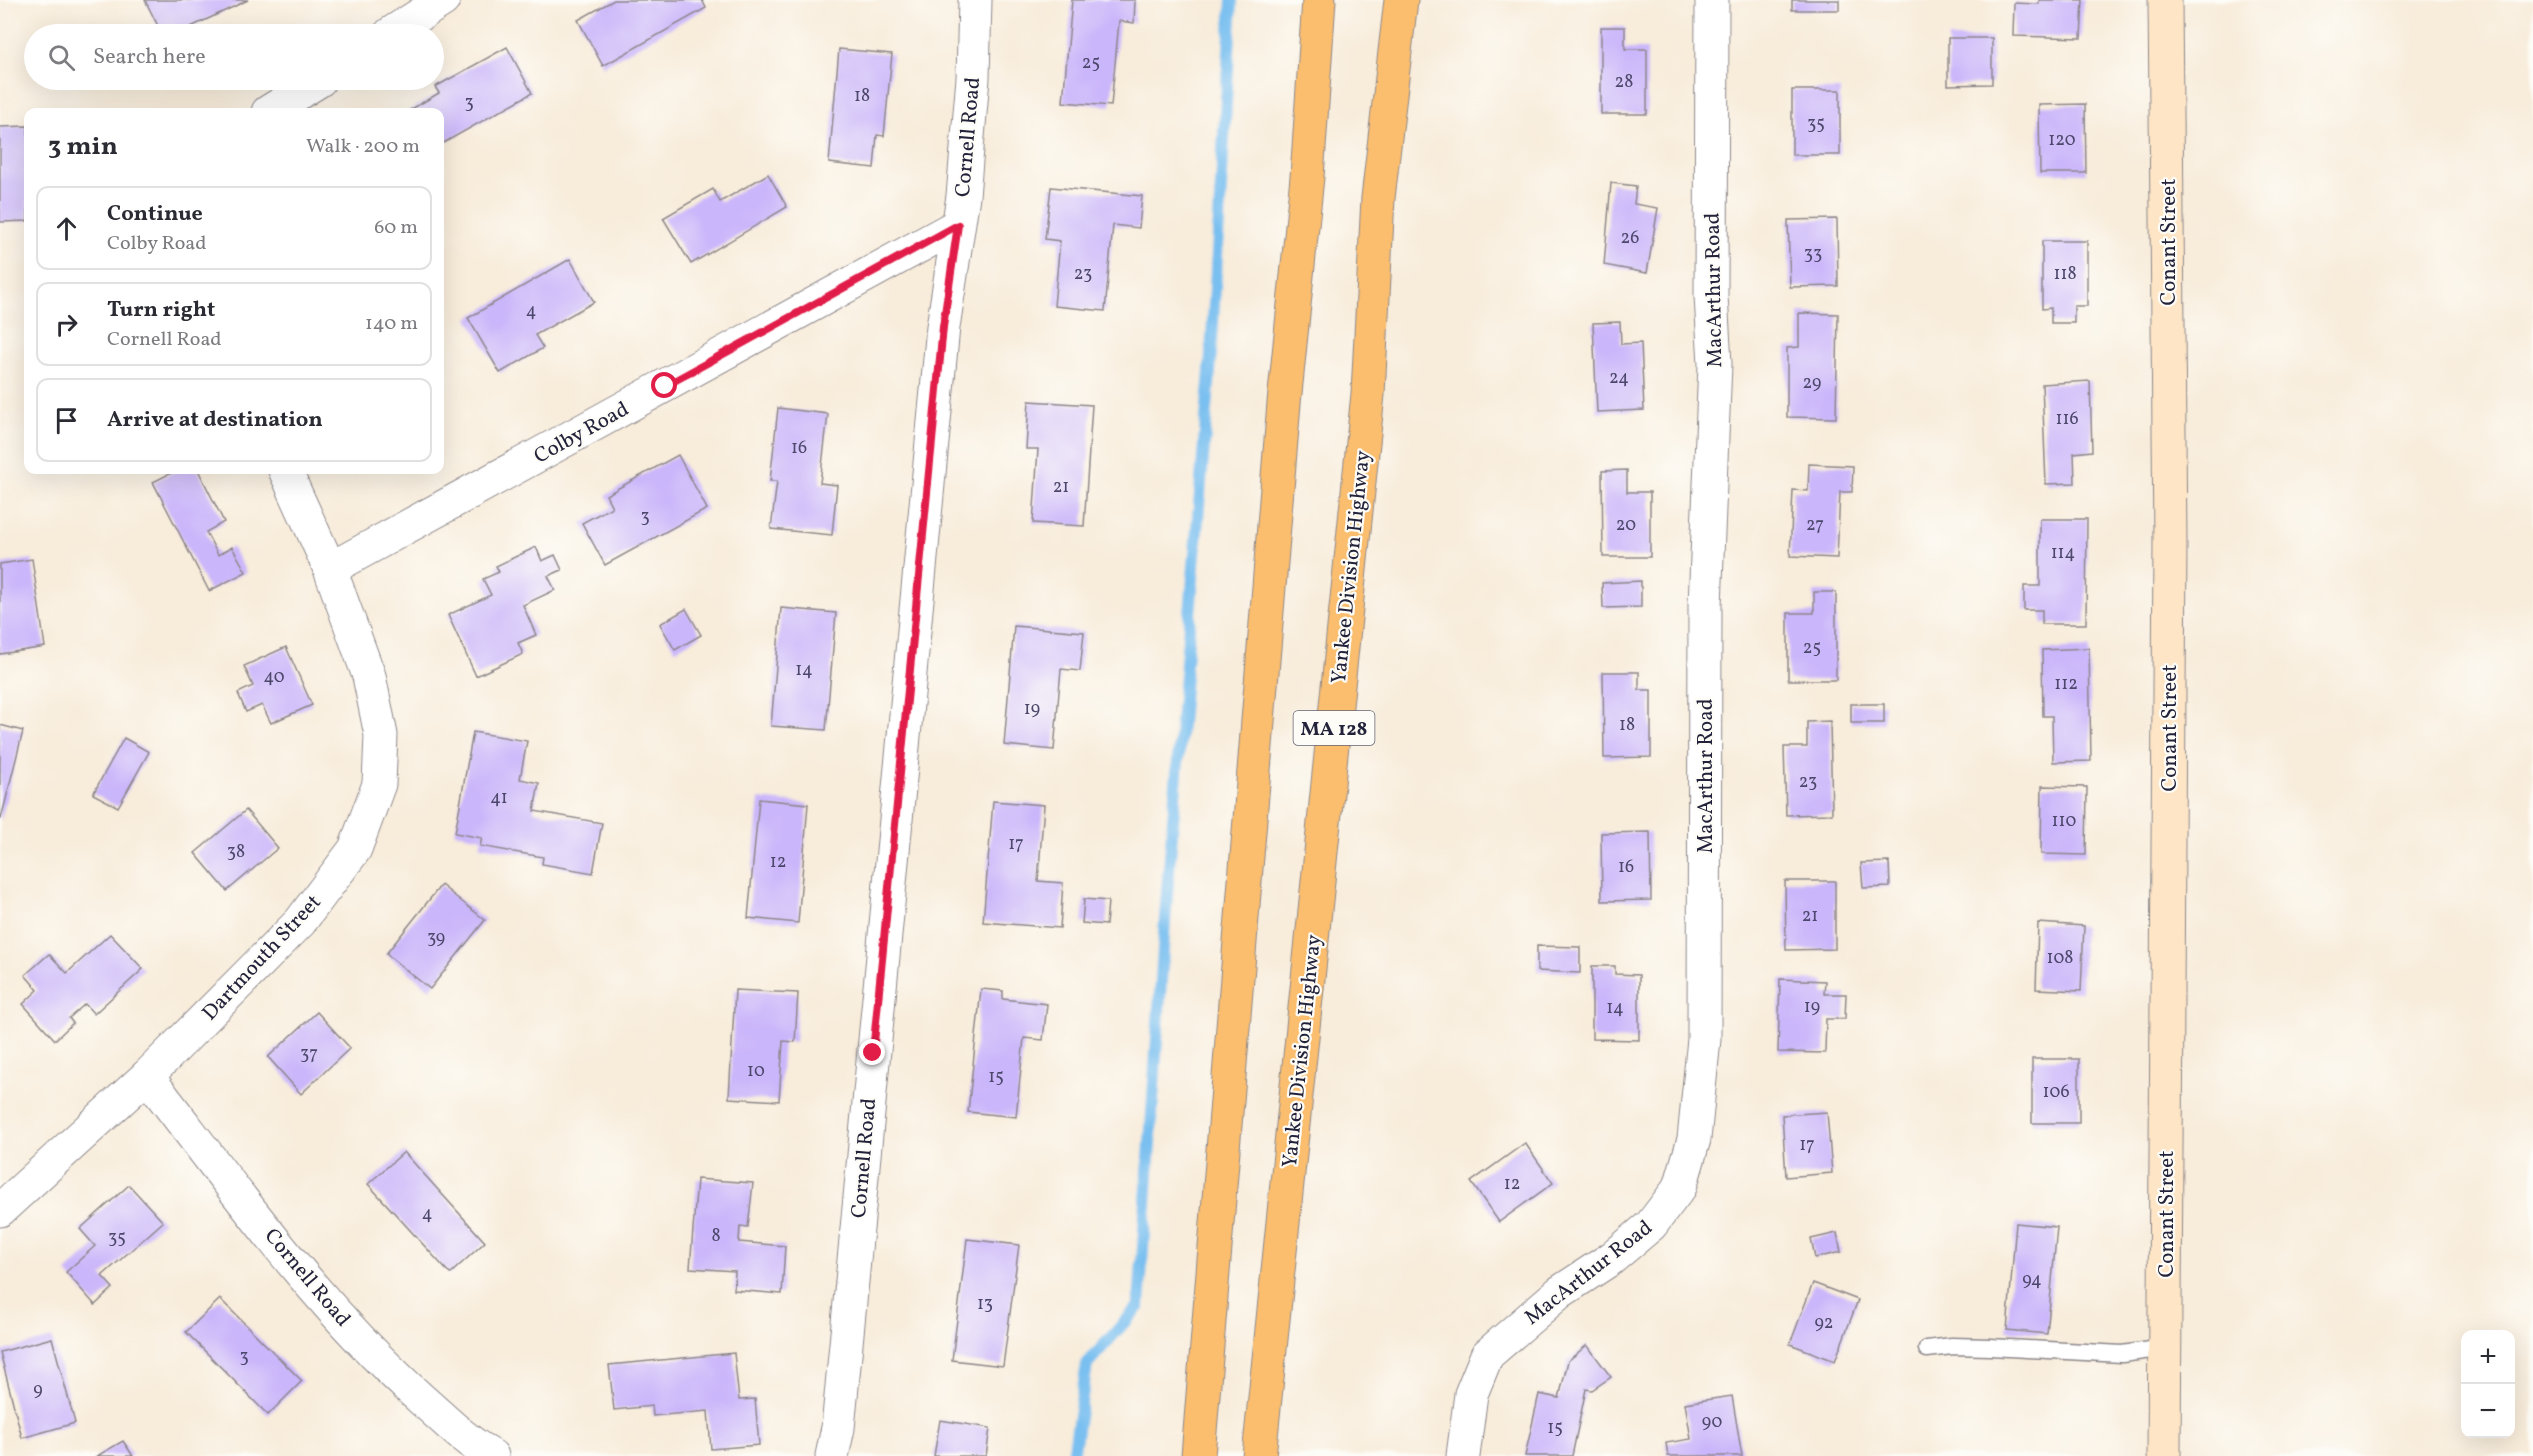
<!DOCTYPE html>
<meta charset="utf-8">
<style>
:root{--surface:#fff;--page:#f2f2f3;--text:#2b2b33;--muted:#7c7c81;--line:#e1e1e2}
body{margin:0;font-family:Vollkorn,serif;background:var(--page);color:var(--text)}
.controls{position:absolute;right:18px;bottom:18px;display:grid;overflow:hidden;border-radius:12px;box-shadow:0 6px 24px #0002}
.controls button{width:54px;height:54px;display:grid;place-items:center;padding:0;border:0;border-bottom:2px solid var(--line);background:var(--surface);color:var(--text);font:30px sans-serif}
.stop{position:absolute;width:18px;height:18px;margin:-14px;border:4px solid #e11d48;border-radius:50%;background:#fff}
.stop.end{background:#e11d48;border-color:#fff;box-shadow:0 2px 6px #0008}
.list{margin:0;padding:0;list-style:none}
h2{display:flex;justify-content:space-between;align-items:center;height:78px;margin:0;padding:0 24px;font-size:26px}
h2 small{font-size:20px;font-weight:400;color:var(--muted)}
.list li{display:grid;grid-template-columns:39px 1fr auto;gap:18px;align-items:center;box-sizing:border-box;height:84px;margin:0 12px 12px;padding:0 12px;border:2px solid var(--line);border-radius:12px}
.list b{display:block;font-size:22px;white-space:nowrap}
.list p{margin:0;font-size:20px;white-space:nowrap;color:var(--muted)}
.list em{font-size:20px;font-style:normal;color:var(--muted)}
.icon{flex:none;width:33px;height:33px;fill:none;stroke:currentColor;stroke-width:2;stroke-linecap:round;stroke-linejoin:round}
.map{position:relative;flex:none;width:2533px;height:1456px;overflow:hidden}
.search{position:absolute;background:var(--surface);box-shadow:0 6px 24px #0002;left:24px;top:24px;width:420px;height:66px;display:flex;align-items:center;gap:15px;box-sizing:border-box;padding:0 21px;border-radius:33px;color:var(--muted);font-size:22px}
.panel{position:absolute;background:var(--surface);box-shadow:0 6px 24px #0002;left:24px;top:108px;width:420px;height:366px;border-radius:12px}
.map>svg:first-child{display:block}
</style>
<div class="map">
<svg width="2533" height="1456" viewBox="0 0 2533 1456">
<rect width="100%" height="100%" fill="#fdfcf7"/>
<filter id="ink" filterUnits="userSpaceOnUse"><feTurbulence type="fractalNoise" baseFrequency=".0167" numOctaves="2"/><feDisplacementMap in="SourceGraphic" scale="12" xChannelSelector="R" yChannelSelector="G"/><feConvolveMatrix kernelMatrix="1 2 1 2 8 2 1 2 1" color-interpolation-filters="sRGB"/></filter>
<filter id="wash" filterUnits="userSpaceOnUse"><feTurbulence type="fractalNoise" baseFrequency=".008" numOctaves="4" result="noise"/><feDisplacementMap in="SourceGraphic" scale="24" xChannelSelector="R" yChannelSelector="G"/><feGaussianBlur stdDeviation="1.35" result="paint"/><feColorMatrix in="noise" values="0 0 0 0 0 0 0 0 0 0 0 0 0 0 0 0 0 1.4 0 .05"/><feComposite in="paint" operator="in"/></filter>
<g filter="url(#wash)">
<rect width="100%" height="100%" fill="#f8ecda"/>
<g fill="none" stroke-linecap="round" stroke-linejoin="round">
<path stroke="#79bff0" stroke-width="12" d="M1073,1456L1087,1364L1139,1306L1166,906L1210,372L1232,0"/>
</g>
<g id="blocks">
<g fill="#cab6fa">
<path d="M145,0H248L176,34H162Z"/>
<path d="M614,0H702L706,8L603,66L578,20Z"/>
<path d="M1072,0H1135L1134,23L1119,21L1111,106L1063,102Z"/>
<rect x="1792" y="0" width="47" height="10"/>
<path d="M2039,0H2083L2081,38L2013,36L2014,3L2039,4Z"/>
<path d="M1601,27H1625V49H1647V114H1601Z"/>
<path d="M1948,38H1992V84L1948,85Z"/>
<path d="M507,47L532,93L440,145V112L408,111L439,93L435,87Z"/>
<path d="M839,49L892,54L884,136L877,135L874,168L829,163Z"/>
<rect x="1792" y="90" width="48" height="65"/>
<path d="M2085,104L2086,173H2040L2039,105Z"/>
<path d="M28,126V221L0,222V127Z"/>
<path d="M768,174L787,207L691,264L663,218L713,189L720,202Z"/>
<path d="M1611,183L1636,186L1634,204L1658,208L1647,273L1604,265Z"/>
<path d="M1051,187L1142,196L1139,228L1113,225L1105,311L1054,306L1060,241L1045,239Z"/>
<path d="M1837,219L1838,286L1790,287L1788,220Z"/>
<path d="M2042,241H2087V306H2074V323H2051V308L2042,309Z"/>
<path d="M570,259L594,302L535,335L543,348L500,373L468,318Z"/>
<path d="M1799,313L1838,314L1836,418L1787,417V348L1799,347Z"/>
<path d="M1620,322L1621,344L1641,343L1644,410L1597,412L1593,323Z"/>
<path d="M2090,381L2092,451L2074,453L2075,483L2046,484L2042,384Z"/>
<path d="M1029,401L1092,405L1084,526L1033,523L1038,449H1026Z"/>
<path d="M778,408L828,414L820,483L837,485L832,535L771,529L777,481H770Z"/>
<path d="M678,455L707,509L605,565L582,523L612,507L606,495Z"/>
<path d="M1809,464L1853,466L1852,492H1840L1837,558L1790,556L1793,490L1808,491Z"/>
<path d="M177,470H198L224,522L206,532L218,555L232,547L246,572L209,591L153,482Z"/>
<path d="M1627,470V492H1650V557H1603L1602,471Z"/>
<path d="M2040,519H2087L2086,624H2042V610H2024V586H2040Z"/>
<path d="M536,547L542,561L555,555L562,570L548,576L555,590L523,605L536,635L518,643L523,654L476,676L448,615L491,595L483,579L499,572L496,566Z"/>
<path d="M32,559L45,647L0,654V564Z"/>
<path d="M1641,581V607L1603,608L1602,583Z"/>
<path d="M1814,592H1836V680H1788V613H1814Z"/>
<path d="M781,608L836,613L826,730L771,726Z"/>
<path d="M686,609L701,635L675,650L660,624Z"/>
<path d="M1014,626L1084,632L1080,671L1061,669L1054,750L1004,745Z"/>
<path d="M286,647L312,705L271,723L262,705L246,712L238,693L253,686L244,666Z"/>
<path d="M2089,648L2091,761L2053,762L2052,716H2043L2042,650Z"/>
<path d="M1603,672H1639V690H1651V757L1604,758Z"/>
<rect x="1851" y="704" width="33" height="19"/>
<path d="M1830,721L1832,814L1786,815L1784,747H1807V722Z"/>
<path d="M0,725L23,731L1,819H0Z"/>
<path d="M473,732L527,741L520,779L539,783L534,811L602,823L593,873L542,864L543,857L480,846L482,838L455,833Z"/>
<path d="M124,738L149,752L118,807L93,794Z"/>
<path d="M2042,786L2087,787L2086,855L2041,854Z"/>
<path d="M759,799L808,804L798,923L748,918Z"/>
<path d="M993,801L1044,805L1038,881L1063,883L1060,928L983,922Z"/>
<path d="M246,810L278,848L227,891L195,853Z"/>
<path d="M1650,832L1651,900L1602,901L1601,833Z"/>
<path d="M1889,862L1890,887L1863,888L1861,863Z"/>
<path d="M1785,881H1835V949L1786,950Z"/>
<path d="M441,885L485,920L430,989L386,954Z"/>
<path d="M1084,899L1108,901L1106,925L1082,923Z"/>
<path d="M2038,923L2084,926L2081,991L2036,989Z"/>
<path d="M110,934L143,969L94,1014L85,1004L69,1018L73,1023L55,1040L23,1004L38,990L25,975L49,954L67,973Z"/>
<path d="M1537,946L1580,947V973L1537,971Z"/>
<path d="M1592,966H1615V974L1639,975V1040L1592,1039Z"/>
<path d="M1780,979L1825,981L1824,994H1846L1845,1019H1826L1825,1053L1778,1052Z"/>
<path d="M981,989L1003,991V999L1047,1004L1043,1040L1024,1038L1016,1117L968,1112Z"/>
<path d="M735,990L798,993L795,1042L783,1041L779,1101L729,1098Z"/>
<path d="M317,1012L350,1048L301,1094L268,1057Z"/>
<rect x="2032" y="1059" width="47" height="64"/>
<path d="M1827,1112L1832,1173L1786,1177L1782,1115Z"/>
<path d="M1525,1143L1553,1183L1499,1222L1471,1182Z"/>
<path d="M404,1152L485,1242L450,1274L368,1184Z"/>
<path d="M697,1179L753,1183L748,1227L740,1226L739,1242L785,1246L782,1294L734,1290L735,1271L690,1268Z"/>
<path d="M129,1185L163,1222L102,1276L113,1288L95,1305L66,1272L95,1246L80,1229Z"/>
<path d="M2016,1223L2057,1227L2047,1334L2007,1330Z"/>
<path d="M1837,1233L1841,1252L1815,1258L1811,1239Z"/>
<path d="M967,1239L1019,1245L1003,1366L952,1360Z"/>
<path d="M1813,1283L1858,1300L1835,1361L1790,1344Z"/>
<path d="M220,1299L302,1381L268,1415L186,1332Z"/>
<path d="M52,1338L75,1423L22,1438L0,1352Z"/>
<path d="M1587,1345L1611,1377L1592,1390L1586,1389L1572,1456H1525L1539,1394L1559,1398L1568,1361Z"/>
<path d="M734,1353L739,1400L755,1399L759,1445L711,1449L708,1411L653,1416L652,1406L614,1410L609,1365Z"/>
<path d="M1732,1396L1742,1456H1668L1666,1443L1691,1439L1685,1403Z"/>
<path d="M940,1420L990,1428L986,1456H934Z"/>
<path d="M123,1441L133,1456H97Z"/>
</g>
</g>
</g>
<g filter="url(#ink)">
<use href="#blocks" fill-opacity="0" stroke="#8d878a" stroke-width="1.5"/>
<g fill="none" stroke-linecap="round" stroke-linejoin="round">
<defs>
<path id="lane" d="M1927,1349L1952,1346L1990,1347L2122,1354L2165,1348"/>
<g id="street">
<path d="M390,34L443,0"/>
<path d="M268,112L320,80"/>
<path d="M330,569L958,225"/>
<path d="M147,1076C233,1187 316,1305 421,1399C444,1419 465,1441 492,1456"/>
<path d="M0,1210L147,1076L300,922L355,849L379,784L381,735L369,676L330,569L285,470"/>
<path d="M832,1456L838,1428L943,327L963,196L973,78L975,0"/>
<path d="M1463,1456L1471,1394L1487,1355L1560,1292L1612,1258L1651,1225L1680,1187L1694,1139L1704,1039L1705,605L1715,364L1711,296L1712,0"/>
</g>
<path id="secondary" d="M2164,1456L2170,542L2165,0"/>
<g id="highway">
<path d="M1198,1456L1284,403L1307,177L1319,0"/>
<path d="M1259,1456L1368,394L1378,198L1401,0"/>
</g>
</defs>
<use href="#lane" stroke="#8d878a" stroke-width="19"/>
<use href="#street" stroke="#8d878a" stroke-width="35"/>
<use href="#secondary" stroke="#8d878a" stroke-width="35"/>
<use href="#highway" stroke="#8d878a" stroke-width="35"/>
<use href="#lane" stroke="#fff" stroke-width="16"/>
<use href="#street" stroke="#fff" stroke-width="33"/>
<use href="#secondary" stroke="#fde5c5" stroke-width="33"/>
<use href="#highway" stroke="#fbbe6e" stroke-width="33"/>
</g>
</g>
<g fill="none" stroke-linecap="round" stroke-linejoin="round" filter="url(#ink)">
<path stroke="#e11d48" stroke-width="8" d="M665,386L958,225L943,327L873,1053"/>
</g>
<g text-anchor="middle" stroke-width="4.5" stroke-linejoin="round" paint-order="stroke">
<g font-size="18" fill="#4c476b">
<text x="1091" y="68">25</text>
<text x="1624" y="87">28</text>
<text x="862" y="101">18</text>
<text x="469" y="108">3</text>
<text x="1816" y="129">35</text>
<text x="2062" y="145">120</text>
<text x="1630" y="243">26</text>
<text x="1813" y="259">33</text>
<text x="1083" y="279">23</text>
<text x="2065" y="279">118</text>
<text x="531" y="316">4</text>
<text x="1619" y="383">24</text>
<text x="1812" y="388">29</text>
<text x="2067" y="424">116</text>
<text x="799" y="453">16</text>
<text x="1061" y="492">21</text>
<text x="645" y="522">3</text>
<text x="1626" y="530">20</text>
<text x="1815" y="530">27</text>
<text x="2063" y="558">114</text>
<text x="1812" y="653">25</text>
<text x="804" y="675">14</text>
<text x="274" y="682">40</text>
<text x="2066" y="689">112</text>
<text x="1032" y="714">19</text>
<text x="1627" y="730">18</text>
<text x="1808" y="787">23</text>
<text x="499" y="803">41</text>
<text x="2064" y="826">110</text>
<text x="1016" y="849">17</text>
<text x="236" y="857">38</text>
<text x="778" y="867">12</text>
<text x="1626" y="872">16</text>
<text x="1810" y="921">21</text>
<text x="436" y="943">39</text>
<text x="2060" y="963">108</text>
<text x="1812" y="1012">19</text>
<text x="1615" y="1013">14</text>
<text x="309" y="1059">37</text>
<text x="756" y="1076">10</text>
<text x="996" y="1082">15</text>
<text x="2056" y="1097">106</text>
<text x="1807" y="1150">17</text>
<text x="1512" y="1189">12</text>
<text x="427" y="1219">4</text>
<text x="716" y="1241">8</text>
<text x="117" y="1243">35</text>
<text x="2032" y="1285">94</text>
<text x="985" y="1309">13</text>
<text x="1824" y="1328">92</text>
<text x="244" y="1362">3</text>
<text x="38" y="1395">9</text>
<text x="1712" y="1427">90</text>
<text x="1555" y="1433">15</text>
</g>
<rect fill="#fdfcf7" stroke="#646373" stroke-width="1.5" x="1293.5" y="711" width="81" height="34" rx="4.5"/>
<g font-size="20" font-weight="bold" fill="#22223b">
<text x="1334" y="735">MA 128</text>
</g>
<g font-size="21" fill="#22223b" stroke="#fdfcf7">
<text transform="translate(967 137) rotate(-85)" y="7">Cornell Road</text>
<text transform="translate(2168 242) rotate(-90)" y="7">Conant Street</text>
<text transform="translate(1713 290) rotate(-91)" y="7">MacArthur Road</text>
<text transform="translate(581 432) rotate(-29)" y="7">Colby Road</text>
<text transform="translate(1350 567) rotate(-84)" y="7">Yankee Division Highway</text>
<text transform="translate(2169 728) rotate(-90)" y="7">Conant Street</text>
<text transform="translate(1705 776) rotate(-90)" y="7">MacArthur Road</text>
<text transform="translate(261 957) rotate(-47)" y="7">Dartmouth Street</text>
<text transform="translate(1301 1051) rotate(-84)" y="7">Yankee Division Highway</text>
<text transform="translate(863 1158) rotate(-85)" y="7">Cornell Road</text>
<text transform="translate(2166 1214) rotate(-90)" y="7">Conant Street</text>
<text transform="translate(1588 1272) rotate(-38)" y="7">MacArthur Road</text>
<text transform="translate(308 1277) rotate(50)" y="7">Cornell Road</text>
</g>
</g>
</svg>
<div class="controls">
<button>+</button>
<button>−</button>
</div>
<div class="stop" style="left:665px;top:386px"></div>
<div class="stop end" style="left:873px;top:1053px"></div>
<div class="search"><svg class="icon" aria-label="search" viewBox="0 0 24 24"><circle cx="10" cy="10" r="6"/><path d="M15 15l6 6"/></svg>Search here</div>
<section class="panel">
<h2>3 min<small>Walk · 200 m</small></h2>
<ul class="list">
<li><svg class="icon" aria-label="ahead" viewBox="0 0 24 24"><path d="M12 20V5M6 11l6-6 6 6"/></svg><div><b>Continue</b><p>Colby Road</p></div><em>60 m</em></li>
<li><svg class="icon" aria-label="right" viewBox="0 0 24 24"><path d="M7 20v-9h11M14 6l5 5-5 5"/></svg><div><b>Turn right</b><p>Cornell Road</p></div><em>140 m</em></li>
<li><svg class="icon" aria-label="arrive" viewBox="0 0 24 24"><path d="M6 21V4h12l-3 4 3 4H6"/></svg><div><b>Arrive at destination</b></div></li>
</ul>
</section>
</div>
